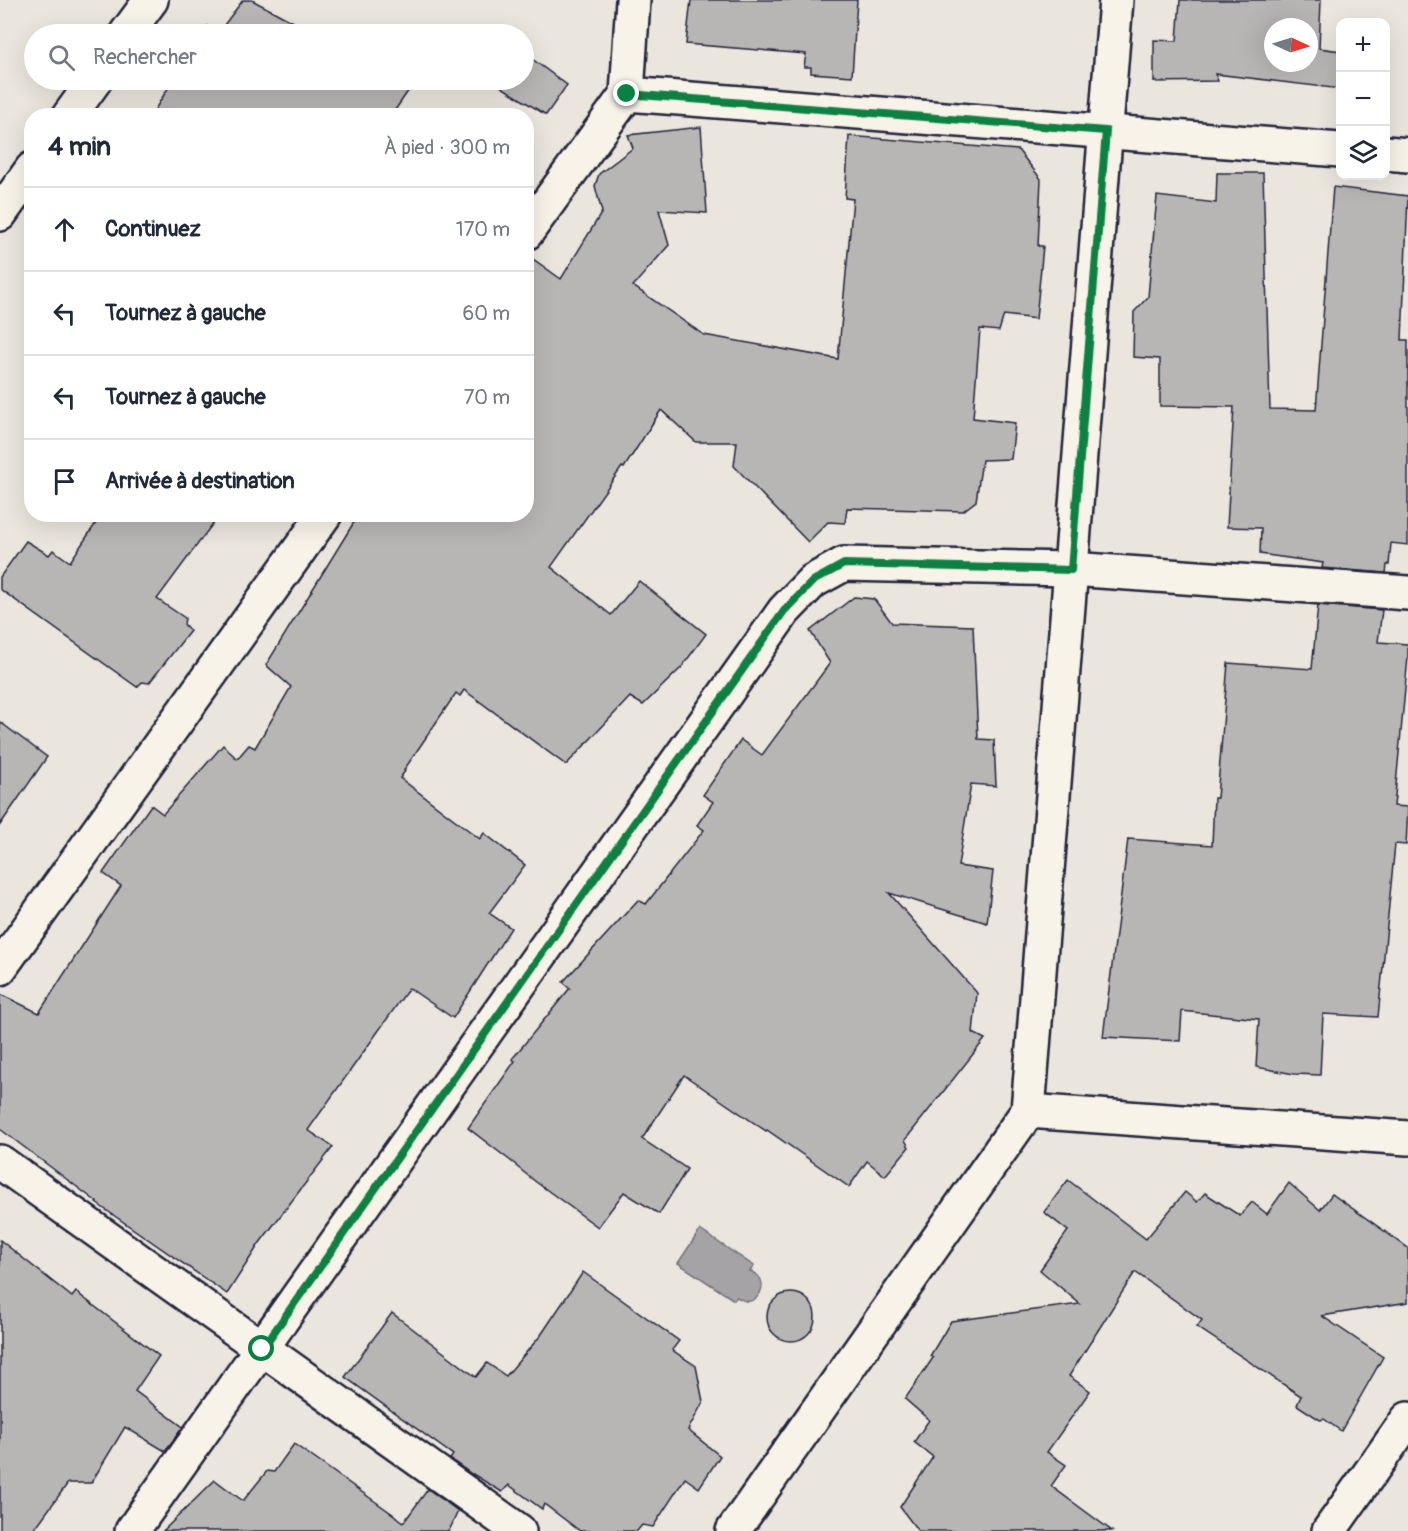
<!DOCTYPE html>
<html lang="fr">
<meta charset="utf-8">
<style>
:root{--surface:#fff;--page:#f6f6f7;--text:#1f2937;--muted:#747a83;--line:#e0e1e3}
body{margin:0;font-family:Pangolin,sans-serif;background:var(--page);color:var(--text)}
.controls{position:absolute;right:18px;top:18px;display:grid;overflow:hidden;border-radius:12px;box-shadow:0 6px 24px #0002}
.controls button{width:54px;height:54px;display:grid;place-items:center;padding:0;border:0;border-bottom:2px solid var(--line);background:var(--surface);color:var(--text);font:30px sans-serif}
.compass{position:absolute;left:1264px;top:18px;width:54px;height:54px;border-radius:50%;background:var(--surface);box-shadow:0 6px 24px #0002;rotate:94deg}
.stop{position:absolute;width:18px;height:18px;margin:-14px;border:4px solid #0b8043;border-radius:50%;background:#fff}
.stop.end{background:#0b8043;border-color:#fff;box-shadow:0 2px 6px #0008}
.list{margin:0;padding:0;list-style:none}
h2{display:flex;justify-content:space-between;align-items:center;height:78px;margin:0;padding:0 24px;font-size:26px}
h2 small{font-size:20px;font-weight:400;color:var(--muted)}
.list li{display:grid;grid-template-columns:39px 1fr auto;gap:18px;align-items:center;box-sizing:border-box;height:84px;padding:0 24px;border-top:2px solid var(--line)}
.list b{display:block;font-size:22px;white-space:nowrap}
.list em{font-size:20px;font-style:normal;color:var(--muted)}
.icon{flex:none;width:33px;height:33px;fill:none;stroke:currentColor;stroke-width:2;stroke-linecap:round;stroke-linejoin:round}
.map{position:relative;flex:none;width:1408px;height:1531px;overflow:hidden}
.search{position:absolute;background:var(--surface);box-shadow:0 6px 24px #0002;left:24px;top:24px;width:510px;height:66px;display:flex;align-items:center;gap:15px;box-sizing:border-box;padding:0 21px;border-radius:33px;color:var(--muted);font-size:22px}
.panel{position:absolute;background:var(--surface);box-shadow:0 6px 24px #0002;left:24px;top:108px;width:510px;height:414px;border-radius:24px}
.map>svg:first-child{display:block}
</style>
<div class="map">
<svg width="1408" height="1531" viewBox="0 0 1408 1531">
<rect width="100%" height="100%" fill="#eae6de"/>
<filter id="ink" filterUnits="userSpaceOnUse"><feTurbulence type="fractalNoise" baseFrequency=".0167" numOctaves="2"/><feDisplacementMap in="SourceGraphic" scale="12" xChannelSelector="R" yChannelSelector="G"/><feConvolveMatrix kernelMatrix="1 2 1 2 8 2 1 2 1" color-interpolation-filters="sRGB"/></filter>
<g filter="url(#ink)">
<path fill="#a6a3a6" stroke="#716f7b" stroke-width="1.5" d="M700,1230L754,1266L750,1271C753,1273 757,1274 759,1277C767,1286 758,1303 746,1301C743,1301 739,1298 737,1297L734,1300L678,1263Z"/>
<g fill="#b8b6b5" stroke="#22223b" stroke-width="1.5" fill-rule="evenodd">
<path d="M243,0H252L316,34H201L207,26L218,33Z"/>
<path d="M691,0H857L852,76L811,73V67H804L806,54L686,44Z"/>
<path d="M1180,0H1321L1319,48L1341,51V89L1215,74L1218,81L1154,82V40L1177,41ZM1273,27H1309V63H1273Z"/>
<path d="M524,53L567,85L546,115L500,86L503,80H524Z"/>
<path d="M173,80H398L411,87L391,116H151Z"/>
<path d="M701,127L707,213L659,210L669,245L633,286L704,335L838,359L853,199L845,198L849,136L1018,150L1041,179L1038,246H1043L1036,319L1004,315L999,331L980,329L973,418L1015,423L1011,459L982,460L976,501L963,511L847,508L845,523L828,522L808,542L734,466L737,442H696L661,410L624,468L622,467L551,567L611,615L639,581L706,634L681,668L643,705L630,697L566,765L464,690L460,696L456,693L404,770L405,771L400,778L480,839L484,833L525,865L489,913L511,928L453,1018L409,988L308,1130L333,1147L259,1244L227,1294L96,1203L97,1202L0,1129V994L39,1013L121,886L103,873L151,805L163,814L223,745L237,759L249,745L255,748L291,687L266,665L359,514H526V254L561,279L602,212L595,186L599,174L633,148L628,135Z"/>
<path d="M1217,173H1263L1270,409L1316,410L1333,187L1408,196L1402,340H1408V545L1391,543L1389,565H1387L1386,573L1322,568L1323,563L1260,554L1261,528L1227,527L1234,407L1160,406V359L1133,357L1134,312L1148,297L1157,196L1216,203Z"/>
<path d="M102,514H220L157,599L185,618L184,624L190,631L149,683L142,682L137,687L0,589V577L26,541L49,555L53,550L70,562Z"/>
<path d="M854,597L874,599L892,623L973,626L978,739L994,740L996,786L971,784L958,866L993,871L987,923L889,893L977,993L973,1033L985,1039L905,1140L909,1147L885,1176L867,1161L849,1187L767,1130L766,1131L684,1075L642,1139L687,1169L659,1214L624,1192L598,1227L536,1182L516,1166V1165L468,1128L515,1061L512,1059L570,988L563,982L638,900L646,904L704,830L697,825L713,802L703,795L741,740L762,755L830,663L810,631Z"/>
<path d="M1318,605L1382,610L1378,642L1408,644V657L1394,806L1408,807L1406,845L1395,844L1378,1017L1323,1014L1320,1075L1294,1074L1256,1067L1259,1019L1182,1011L1180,1041L1103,1037L1128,839L1212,845L1214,798H1217L1228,663L1312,669Z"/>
<path d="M0,722L47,757L0,825Z"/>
<path d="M1068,1180L1146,1239L1185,1192L1197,1202L1205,1193L1240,1216L1252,1202L1267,1214L1289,1183L1320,1210L1332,1194L1408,1248V1302L1322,1316L1383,1357L1341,1431L1324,1419L1320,1420L1297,1405L1301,1396L1197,1327L1202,1320L1135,1272L1069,1376L1090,1391L1047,1452L1066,1465L1051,1486L1112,1531H918L900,1507L933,1457L914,1442L929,1420L905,1399L933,1358L930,1356L951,1321L1080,1304L1040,1270L1068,1231L1044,1212Z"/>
<path d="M0,1240L72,1297L76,1292L159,1356L135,1391L183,1427L165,1451L125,1427L91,1483H68L33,1531H0Z"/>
<path d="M583,1272L679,1341L672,1350L696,1366L703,1402L688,1430L720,1456L699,1488L685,1478L653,1527L642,1525L637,1531H580L544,1504L542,1509L509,1485L502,1492L473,1474V1475L450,1459L453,1455L345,1377L392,1313L476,1377L487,1363L506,1376L541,1335Z"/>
<circle cx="791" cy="1317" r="24"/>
<path d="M294,1444L404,1522L428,1489L458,1511L449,1531H163L215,1480L243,1501L267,1471L274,1472Z"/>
</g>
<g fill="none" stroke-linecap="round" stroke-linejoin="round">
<defs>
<g id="minor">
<path d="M126,34L151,0"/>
<path d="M627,94L1340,150"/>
<path d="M69,116L95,80"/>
<path d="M1386,153L1408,155"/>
<path d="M0,214L32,169"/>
<path d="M526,233L627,94L633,0"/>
<path d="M0,968L325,514"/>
<path d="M1028,1111L1408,1138"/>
<path d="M0,1162L519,1531"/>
<path d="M132,1531L784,611L813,581L844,564L1071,569L1408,593"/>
<path d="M733,1531L1028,1111L1116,0"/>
<path d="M1329,1531L1408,1419"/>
</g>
</defs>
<use href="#minor" stroke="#22223b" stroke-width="38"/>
<use href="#minor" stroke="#f7f3e8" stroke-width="33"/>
</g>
</g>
<g fill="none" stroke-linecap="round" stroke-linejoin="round" filter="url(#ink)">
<path stroke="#0b8043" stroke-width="8" d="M262,1349L784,611L813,581L844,564L1071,570L1106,131L627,94"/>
</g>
</svg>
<div class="controls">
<button>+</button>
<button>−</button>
<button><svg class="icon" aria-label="layers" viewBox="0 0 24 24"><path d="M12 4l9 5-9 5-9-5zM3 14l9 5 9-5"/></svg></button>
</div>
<svg class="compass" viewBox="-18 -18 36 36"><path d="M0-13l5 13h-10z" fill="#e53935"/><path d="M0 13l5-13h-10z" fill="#747a83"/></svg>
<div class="stop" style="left:262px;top:1349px"></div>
<div class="stop end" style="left:627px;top:94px"></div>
<div class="search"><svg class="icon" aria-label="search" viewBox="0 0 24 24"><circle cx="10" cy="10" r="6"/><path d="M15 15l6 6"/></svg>Rechercher</div>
<section class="panel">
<h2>4 min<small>À pied · 300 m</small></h2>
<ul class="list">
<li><svg class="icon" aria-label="ahead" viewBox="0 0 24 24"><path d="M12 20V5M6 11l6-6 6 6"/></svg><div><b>Continuez</b></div><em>170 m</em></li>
<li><svg class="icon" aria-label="left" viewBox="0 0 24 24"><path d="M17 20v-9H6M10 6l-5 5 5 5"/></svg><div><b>Tournez à gauche</b></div><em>60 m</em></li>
<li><svg class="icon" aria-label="left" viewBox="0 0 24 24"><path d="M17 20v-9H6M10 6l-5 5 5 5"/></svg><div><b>Tournez à gauche</b></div><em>70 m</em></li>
<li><svg class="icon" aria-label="arrive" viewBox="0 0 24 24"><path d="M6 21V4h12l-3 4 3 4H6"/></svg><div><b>Arrivée à destination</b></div></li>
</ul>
</section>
</div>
